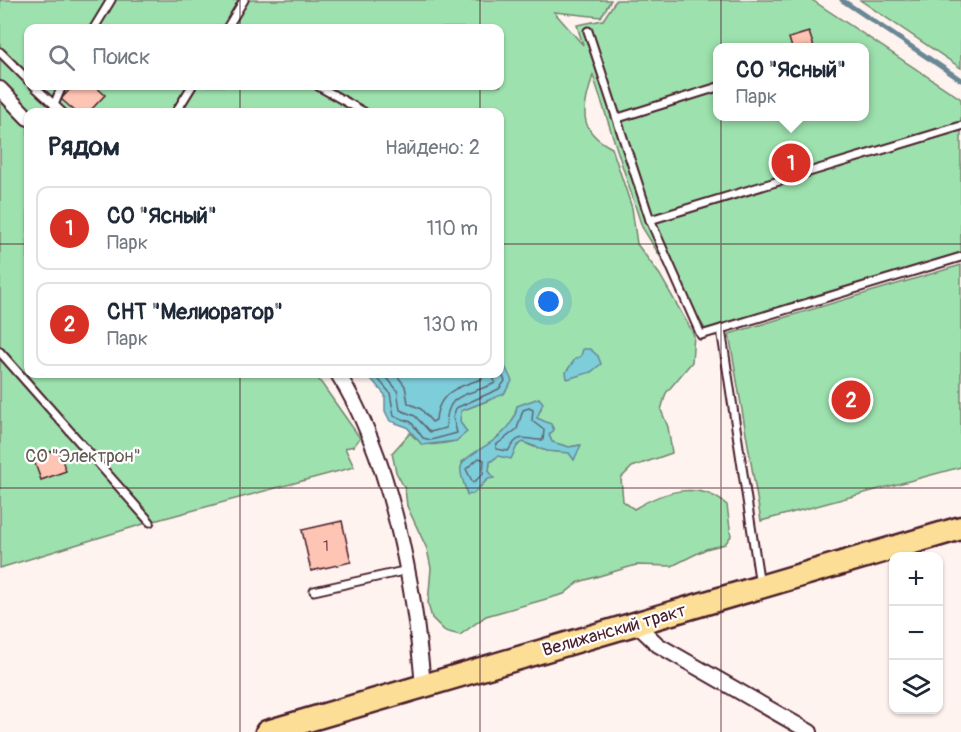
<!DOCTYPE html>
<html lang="ru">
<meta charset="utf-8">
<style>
:root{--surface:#fff;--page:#f2f2f3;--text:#1f2937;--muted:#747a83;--line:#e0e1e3;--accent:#d93025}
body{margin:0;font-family:Pangolin,sans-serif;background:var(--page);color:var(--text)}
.controls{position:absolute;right:18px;bottom:18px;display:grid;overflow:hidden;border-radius:12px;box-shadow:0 2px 4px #0004}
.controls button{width:54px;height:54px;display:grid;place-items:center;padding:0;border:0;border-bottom:2px solid var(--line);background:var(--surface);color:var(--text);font:30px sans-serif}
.you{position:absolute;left:549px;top:302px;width:21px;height:21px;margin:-15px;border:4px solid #fff;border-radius:50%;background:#1a73e8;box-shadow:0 0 0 9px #1a73e833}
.badge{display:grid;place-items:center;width:39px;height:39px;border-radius:50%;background:var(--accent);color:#fff;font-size:20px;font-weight:700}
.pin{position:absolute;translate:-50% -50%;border:3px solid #fff;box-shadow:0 2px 6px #0006}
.popup{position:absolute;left:713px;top:43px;width:156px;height:78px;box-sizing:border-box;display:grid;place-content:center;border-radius:12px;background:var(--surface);filter:drop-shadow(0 2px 4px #0005);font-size:20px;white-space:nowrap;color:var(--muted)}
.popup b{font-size:22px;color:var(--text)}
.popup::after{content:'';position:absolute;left:50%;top:100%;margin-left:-12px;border:12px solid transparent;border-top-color:var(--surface)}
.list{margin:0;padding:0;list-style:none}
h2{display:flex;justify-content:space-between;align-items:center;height:78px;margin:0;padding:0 24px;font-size:26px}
h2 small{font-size:20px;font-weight:400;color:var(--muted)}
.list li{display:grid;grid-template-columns:39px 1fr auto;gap:18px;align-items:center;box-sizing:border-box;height:84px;margin:0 12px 12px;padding:0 12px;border:2px solid var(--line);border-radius:12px}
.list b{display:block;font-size:22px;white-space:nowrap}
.list p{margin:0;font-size:20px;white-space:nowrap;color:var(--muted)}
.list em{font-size:20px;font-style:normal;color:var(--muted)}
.icon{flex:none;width:33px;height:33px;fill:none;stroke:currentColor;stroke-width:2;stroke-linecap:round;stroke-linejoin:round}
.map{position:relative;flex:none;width:961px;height:732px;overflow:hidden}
.search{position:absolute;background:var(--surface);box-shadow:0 2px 4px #0004;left:24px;top:24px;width:480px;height:66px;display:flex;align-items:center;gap:15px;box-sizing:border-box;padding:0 21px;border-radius:12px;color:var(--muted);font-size:22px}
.panel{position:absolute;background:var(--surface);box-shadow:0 2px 4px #0004;left:24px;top:108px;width:480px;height:270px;border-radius:12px}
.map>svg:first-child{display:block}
</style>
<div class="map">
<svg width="961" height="732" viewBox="0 0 961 732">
<rect width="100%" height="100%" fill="#fff3f0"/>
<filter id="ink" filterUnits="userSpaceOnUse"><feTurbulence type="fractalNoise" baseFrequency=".0167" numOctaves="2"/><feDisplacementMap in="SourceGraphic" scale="12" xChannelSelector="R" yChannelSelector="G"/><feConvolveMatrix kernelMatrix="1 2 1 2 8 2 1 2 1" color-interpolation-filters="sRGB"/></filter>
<g filter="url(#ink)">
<g fill="#9de2ae" stroke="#74806c" stroke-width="1.5" fill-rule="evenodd">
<path d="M0,0H611L601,17L554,12L583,45L577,25L603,20L616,0H812L961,99V253L705,329L642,227L593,75C583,110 576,130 612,148L632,208L637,244L660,275L694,335L692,362L666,393L661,410L668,427L672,453L632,467L621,478L623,501L634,509C663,491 699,480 727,505L731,536L725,544L706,549L672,566L636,565L579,582L564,594L486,616L460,635L445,631L432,618L428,604L431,568L427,549L407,506L405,489L396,472L392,453L410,433C424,449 436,445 456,441L465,429L460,423L461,411L490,400L504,366L500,356V112H28V374H315L360,438L354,446L345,448L354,467L150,522L0,568ZM28,28H500V86H28ZM718,48H864V116H718ZM539,399L541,409L536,418L544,422L552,442L569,447L580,445C563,457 541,451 523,442L517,446L511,458L498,456L490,462L488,479L467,495L462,462L484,449L512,425L517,406Z"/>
<path d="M860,0H961V68Z"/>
<path d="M961,265V467L761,521L729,334Z"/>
</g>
<g fill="#7ecdda" stroke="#698794" stroke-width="1.5">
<path d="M583,349H590L598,356L601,364L591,372L567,379L566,372L575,359L581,356Z"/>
<path d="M500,356L512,381L504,394L461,411L460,422L467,432L456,441L422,445L407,427L390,421L385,411V395L367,374H500Z"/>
<path d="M539,398L543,403L537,418L551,424L554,430L549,435L552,442L569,447L581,445L574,460L569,453L547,451L523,442L517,446L511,459L498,456L490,462L489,471L494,478L488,479L473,494L467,495C466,487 459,474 461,467C465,450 513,442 517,406Z"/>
</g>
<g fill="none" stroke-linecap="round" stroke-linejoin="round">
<g stroke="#5f6571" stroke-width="1.5">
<path d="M374,374L390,393L394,416L411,422L423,438L431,440L457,433L453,417L456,408L499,389L505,381L500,370"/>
<path d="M384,374L397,390L400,410L415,416L430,432L446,428C446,390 467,397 495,383L493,374"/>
<path d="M396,374L405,386L408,403L421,409L432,422L436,420C438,392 459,386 482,379L483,374"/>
<path d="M529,408L533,410L532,421L544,430L543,440C524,441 521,430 508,451L496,449V445L517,429L523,410Z"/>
<path d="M479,458L484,460L483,474L473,483L466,469Z"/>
</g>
<path stroke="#698794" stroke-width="5" d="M842,0L961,80"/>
</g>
<g fill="#fec4b4" stroke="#4a1f2b" stroke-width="1.5">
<path d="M809,32L814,47L792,48L789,38Z"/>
<path d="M73,86H95L105,95L89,112H76L61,99Z"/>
<path d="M58,449L66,471L41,480L33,458Z"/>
<path d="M342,521L351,562L311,571L302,530Z"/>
</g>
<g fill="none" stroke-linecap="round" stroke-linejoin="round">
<defs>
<g id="service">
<path d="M94,28L111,0"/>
<path d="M227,28L244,0"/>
<path d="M588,31L650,220L701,335L721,329L760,585"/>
<path d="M0,52L28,80"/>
<path d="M34,86L62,112"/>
<path d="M318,86L364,112"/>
<path d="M54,105L62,86"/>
<path d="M176,112L192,86"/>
<path d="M618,118L718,87"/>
<path d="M650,220L961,126"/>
<path d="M721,329L961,257"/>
<path d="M0,352L150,522"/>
<path d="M314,591L408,570"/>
</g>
<g id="minor">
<path d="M0,89L28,118"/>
<path d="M338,374C391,457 415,588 423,686"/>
<path d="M635,623L658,645L810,732"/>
</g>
<path id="primary" d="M267,732L961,528"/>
</defs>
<use href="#service" stroke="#4a1f2b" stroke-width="11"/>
<use href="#minor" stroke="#4a1f2b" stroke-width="18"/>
<use href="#primary" stroke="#4a1f2b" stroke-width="27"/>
<use href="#service" stroke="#fff" stroke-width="7"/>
<use href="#minor" stroke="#fff" stroke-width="14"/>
<use href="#primary" stroke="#fdde96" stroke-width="22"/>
</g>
</g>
<path fill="none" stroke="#4a1f2b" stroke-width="1.5" stroke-opacity="0.55" d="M240,0V28M480,0V28M721,0V732M240,86V112M480,86V112M0,244H28M500,244H961M240,374V732M480,374V732M0,488H961"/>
<g text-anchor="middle" stroke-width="4.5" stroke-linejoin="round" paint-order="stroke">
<g font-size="15" fill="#77484d">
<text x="326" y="551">1</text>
</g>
<g font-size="18" fill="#635a52" stroke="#fff">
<text x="83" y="462">СО "Электрон"</text>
</g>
<g font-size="18" fill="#4a1f2b" stroke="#fff">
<text transform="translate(614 630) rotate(-16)" y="6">Велижанский тракт</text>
</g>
</g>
</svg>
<div class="controls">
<button>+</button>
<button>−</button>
<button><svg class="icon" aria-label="layers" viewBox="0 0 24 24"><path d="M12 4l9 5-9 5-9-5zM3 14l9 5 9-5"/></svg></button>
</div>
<div class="you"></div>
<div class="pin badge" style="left:791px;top:163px">1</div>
<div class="popup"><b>СО &quot;Ясный&quot;</b>Парк</div>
<div class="pin badge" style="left:851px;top:400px">2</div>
<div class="search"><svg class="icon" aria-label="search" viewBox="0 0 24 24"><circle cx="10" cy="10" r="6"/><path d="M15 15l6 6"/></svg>Поиск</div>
<section class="panel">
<h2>Рядом<small>Найдено: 2</small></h2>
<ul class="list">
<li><span class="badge">1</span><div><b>СО &quot;Ясный&quot;</b><p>Парк</p></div><em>110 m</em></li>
<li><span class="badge">2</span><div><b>СНТ &quot;Мелиоратор&quot;</b><p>Парк</p></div><em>130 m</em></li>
</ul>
</section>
</div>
